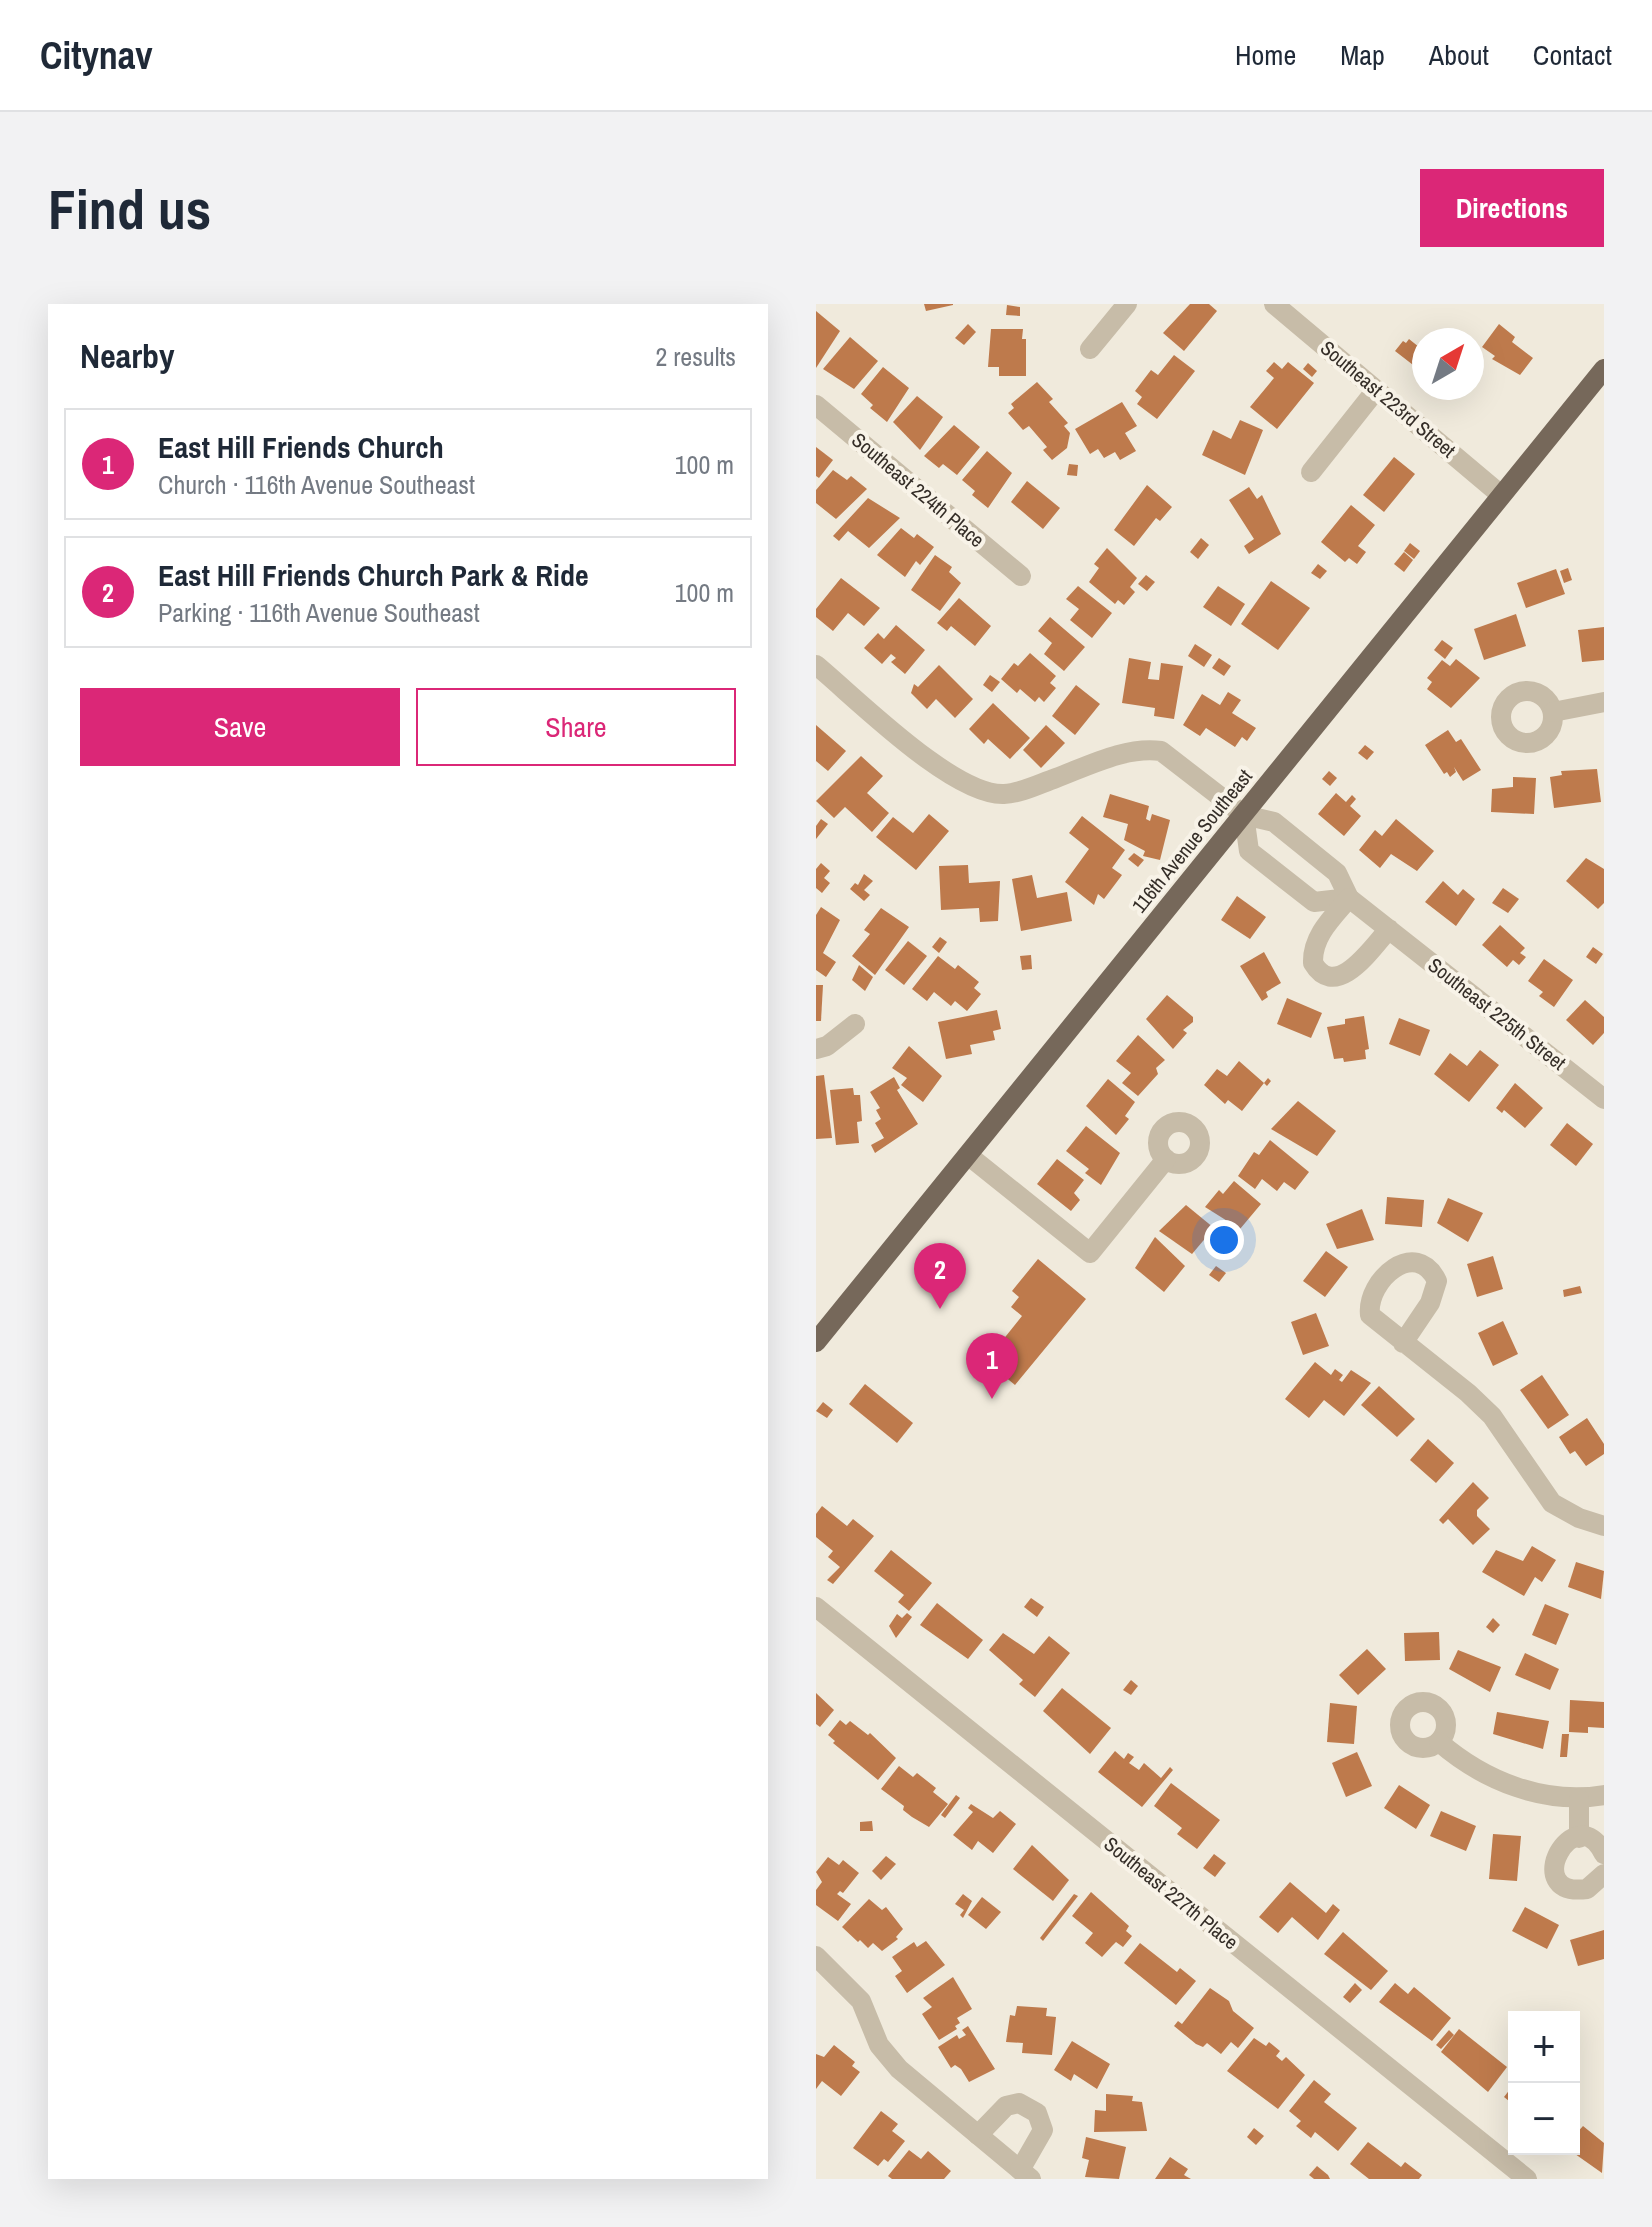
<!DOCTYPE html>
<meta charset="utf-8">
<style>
:root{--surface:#fff;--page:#f2f2f3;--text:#1f2937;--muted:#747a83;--line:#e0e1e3;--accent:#db2777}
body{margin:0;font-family:"Archivo Narrow",sans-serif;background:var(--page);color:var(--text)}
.controls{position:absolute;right:24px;bottom:24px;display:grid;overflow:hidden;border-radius:0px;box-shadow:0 8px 32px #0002}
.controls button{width:72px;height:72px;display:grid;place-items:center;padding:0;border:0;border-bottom:2px solid var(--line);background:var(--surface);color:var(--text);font:40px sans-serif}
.compass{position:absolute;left:596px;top:24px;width:72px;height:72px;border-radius:50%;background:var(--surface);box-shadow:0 8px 32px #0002;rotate:39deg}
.you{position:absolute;left:408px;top:936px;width:28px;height:28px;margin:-20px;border:6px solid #fff;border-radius:50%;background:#1a73e8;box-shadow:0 0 0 12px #1a73e833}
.badge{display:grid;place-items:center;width:52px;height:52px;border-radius:50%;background:var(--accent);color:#fff;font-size:26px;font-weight:700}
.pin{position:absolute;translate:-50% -66px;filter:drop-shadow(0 2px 4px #0008)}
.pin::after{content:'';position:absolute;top:42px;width:28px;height:24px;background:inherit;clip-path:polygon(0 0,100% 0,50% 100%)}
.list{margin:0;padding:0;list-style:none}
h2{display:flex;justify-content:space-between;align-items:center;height:104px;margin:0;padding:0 32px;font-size:34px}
h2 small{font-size:26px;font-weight:400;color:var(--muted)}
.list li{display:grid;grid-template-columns:52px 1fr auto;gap:24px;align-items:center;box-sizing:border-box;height:112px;margin:0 16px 16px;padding:0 16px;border:2px solid var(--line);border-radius:0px}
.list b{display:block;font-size:30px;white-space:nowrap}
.list p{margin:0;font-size:26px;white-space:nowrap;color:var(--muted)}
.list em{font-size:26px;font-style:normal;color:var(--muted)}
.actions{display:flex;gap:16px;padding:24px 32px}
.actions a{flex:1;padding:18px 0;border:2px solid var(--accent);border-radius:0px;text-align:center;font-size:28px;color:var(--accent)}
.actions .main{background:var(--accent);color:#fff}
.map{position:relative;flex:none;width:788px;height:1875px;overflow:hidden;border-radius:0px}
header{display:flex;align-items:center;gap:48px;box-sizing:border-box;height:112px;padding:0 40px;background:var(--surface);border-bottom:2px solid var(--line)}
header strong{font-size:38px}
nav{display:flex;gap:44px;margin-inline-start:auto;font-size:28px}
.intro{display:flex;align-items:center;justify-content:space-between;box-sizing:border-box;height:192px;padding:0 48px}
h1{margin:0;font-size:56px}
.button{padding:20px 36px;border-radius:0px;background:var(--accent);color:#fff;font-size:28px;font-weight:700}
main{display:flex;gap:48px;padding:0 48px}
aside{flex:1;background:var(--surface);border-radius:0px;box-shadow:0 8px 32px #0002}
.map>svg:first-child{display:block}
</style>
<header>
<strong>Citynav</strong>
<nav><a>Home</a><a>Map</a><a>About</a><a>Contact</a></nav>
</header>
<div class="intro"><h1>Find us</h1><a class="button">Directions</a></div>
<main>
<aside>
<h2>Nearby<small>2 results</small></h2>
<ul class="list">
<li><span class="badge">1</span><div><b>East Hill Friends Church</b><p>Church · 116th Avenue Southeast</p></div><em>100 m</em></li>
<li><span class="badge">2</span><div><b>East Hill Friends Church Park &amp; Ride</b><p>Parking · 116th Avenue Southeast</p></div><em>100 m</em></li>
</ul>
<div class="actions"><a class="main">Save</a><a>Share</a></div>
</aside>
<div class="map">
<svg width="788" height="1875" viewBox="0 0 788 1875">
<rect width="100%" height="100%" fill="#f0eadc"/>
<g fill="#be7a4c">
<path d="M108,0H137V1L110,7Z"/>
<path d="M374,0H393L401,7L368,47L347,29Z"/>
<path d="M191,1L204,3V12L190,11Z"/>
<path d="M0,7L24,27L0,64Z"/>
<path d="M152,20L160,28L148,41L139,34Z"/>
<path d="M683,20L699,33L696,38L717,54L704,71L676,55L679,52L666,43Z"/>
<path d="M175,25H207L206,35H210V72H183V63H172Z"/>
<path d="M34,33L62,57L38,85L7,65Z"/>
<path d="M593,35L608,47V54L601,64L579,47L587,37L590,39Z"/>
<path d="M358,51L379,67L341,115L321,100L326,93L319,87L335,66L342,71Z"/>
<path d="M458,58L466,65L472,58L498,79L461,125L434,103L458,74L450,67Z"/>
<path d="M492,59L501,67L496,73L487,65Z"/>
<path d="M67,63L93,84L71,118L54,104L57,101L45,90Z"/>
<path d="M221,78L237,95L233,98L252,119L248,122L254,129L251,144L236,156L227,146L231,143L213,122L207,126L192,109L198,104L195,100Z"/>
<path d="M101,92L127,113L104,146L77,118Z"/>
<path d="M306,98L321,122L309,129L320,147L304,156L299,148L288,154L282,145L274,150L259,125Z"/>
<path d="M424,116L447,126L429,171L386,151L397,126L415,135Z"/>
<path d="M138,121L164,143L141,171L127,160L123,164L108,152Z"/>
<path d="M0,143L17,156L3,174L0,172Z"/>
<path d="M171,147L196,169L172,204L156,191L159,187L146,176Z"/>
<path d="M578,153L599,170L568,208L547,191Z"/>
<path d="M253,160L262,161L261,172L251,171Z"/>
<path d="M17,166L31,176L35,172L51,185L20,215L0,199V186Z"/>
<path d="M211,177L244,204L227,225L195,198Z"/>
<path d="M331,181L356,203L344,217L340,214L318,242L298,226Z"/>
<path d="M433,183L441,195L446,191L465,230L433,250L428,242L438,235L413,196Z"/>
<path d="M52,194L84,214L53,244L32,227L23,237L17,232Z"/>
<path d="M535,201L559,221L542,242L550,248L541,260L533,254L529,258L505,238Z"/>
<path d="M85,224L98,234L101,230L118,243L104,261L100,257L89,273L61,251Z"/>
<path d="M385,234L393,241L382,255L374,248Z"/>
<path d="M594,239L604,247L598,255L588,247Z"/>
<path d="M291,244L321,274L314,283L319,288L308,301L302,296L299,300L273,278L283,264L278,260Z"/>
<path d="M588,248L597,256L588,268L578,260Z"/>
<path d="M119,251L136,263L133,268L145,279L124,307L95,286Z"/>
<path d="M502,260L511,267L504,275L495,269Z"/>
<path d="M752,264L756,276L748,279L744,267Z"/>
<path d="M740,265L749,290L710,304L701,279Z"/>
<path d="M330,271L339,278L331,287L322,280Z"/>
<path d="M25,274L64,304L48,322L32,309L17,327L0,313V305Z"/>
<path d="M455,277L494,304L462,346L425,320Z"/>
<path d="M262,282L296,309L276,334L254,316L263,305L250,295Z"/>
<path d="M402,282L429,300L415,322L387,303Z"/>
<path d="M143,294L175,322L159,342L135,322L131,327L121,319Z"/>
<path d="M700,310L710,342L668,356L658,325Z"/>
<path d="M234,313L269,343L248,367L228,350L236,339L222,327Z"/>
<path d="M80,321L109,346L89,370L75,358L80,354L75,350L66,360L48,344L62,329L68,335Z"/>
<path d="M788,323V356L766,358L762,326Z"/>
<path d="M626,336L637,344L629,355L618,346Z"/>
<path d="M379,340L396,351L388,363L372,352Z"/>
<path d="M214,349L240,372L234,379L240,384L228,398L223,393L219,398L204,385L201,389L185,375L198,359L202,362Z"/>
<path d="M313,354L335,358L332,375L343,376L345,359L367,362L358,415L338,412L339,404L306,399Z"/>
<path d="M403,354L415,362L408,372L396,364Z"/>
<path d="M640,355L664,374L635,404L611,385L616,378L611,374L626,356L634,362Z"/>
<path d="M123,361L157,395L139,414L120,395L111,405L95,389L98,380L102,383Z"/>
<path d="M174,371L184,378L176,388L167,381Z"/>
<path d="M260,381L284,400L259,431L236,412Z"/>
<path d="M412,388L425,396L416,409L440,424L431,437L426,433L419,443L390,424L384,432L367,421L386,390L404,401Z"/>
<path d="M177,399L214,434L194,455L172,435L168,440L153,425Z"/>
<path d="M0,421L30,447L12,467L0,457Z"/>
<path d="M230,421L249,439L225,464L207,446Z"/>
<path d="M632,426L640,438L645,435L665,466L647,477L638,463L640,468L634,473L631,468L628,470L609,441Z"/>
<path d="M549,441L558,448L551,456L542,449Z"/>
<path d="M45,452L67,472L51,489L73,509L56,528L29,503L18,514L0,497Z"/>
<path d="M781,465L785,498L738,504L734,473L746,471L745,467Z"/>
<path d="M513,467L521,474L514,482L506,475Z"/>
<path d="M697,473L720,474L718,510L675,508L676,485L697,483Z"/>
<path d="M520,489L530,498L536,491L540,495L534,502L545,512L528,532L502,510Z"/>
<path d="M294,490L333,502L330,515L334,517L336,510L354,516L344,556L327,552L329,547L308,536L312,520L287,513Z"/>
<path d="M113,510L133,527L100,566L60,533L77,513L97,529Z"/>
<path d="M266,512L309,546L296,564L306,571L288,595L282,590L278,601L249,578L273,545L253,529Z"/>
<path d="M5,515L12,520L0,535V522Z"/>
<path d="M580,515L618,547L601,567L575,550L564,564L543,546L559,526L566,532Z"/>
<path d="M318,549L328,556L322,563L312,555Z"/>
<path d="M770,554L788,565V599L782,605L750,577Z"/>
<path d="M5,559L14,567L8,574L14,579L6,589L0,584V565Z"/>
<path d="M152,561L153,579L184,577L182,617L164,618L163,604L125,606L123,562Z"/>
<path d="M48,570L57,577L48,586L54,591L48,597L34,585L39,579L42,581Z"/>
<path d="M216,571L221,594L251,588L256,617L205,627L196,575Z"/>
<path d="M627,577L642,591L647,585L659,595L640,622L609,598Z"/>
<path d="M687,584L703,595L692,609L676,599Z"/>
<path d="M421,592L450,613L434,635L405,616Z"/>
<path d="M5,603L24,616L7,649L20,658L10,673L0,666V611Z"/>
<path d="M65,604L93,623L59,671L36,652L54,630L48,626Z"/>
<path d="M684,621L709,644L704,649L710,653L703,661L697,656L691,663L666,641Z"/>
<path d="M124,633L131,638L123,649L116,643Z"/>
<path d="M92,637L111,652L88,681L69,666Z"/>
<path d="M777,643L787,650L780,660L770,653Z"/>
<path d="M448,648L465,679L450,688L452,693L446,697L424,662Z"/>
<path d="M215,651L216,665L206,666L204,652Z"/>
<path d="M122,652L139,665L142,661L163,678L158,684L165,690L151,707L139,697L135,702L118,688L111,697L96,685Z"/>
<path d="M728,655L757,676L738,703L723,692L727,688L712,677Z"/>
<path d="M43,661L57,673L49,687L36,676Z"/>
<path d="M0,681H7L5,717H0Z"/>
<path d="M351,691L377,713V718L367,726L371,729L357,745L330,715Z"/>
<path d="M471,694L506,709L495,734L461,720Z"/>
<path d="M769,696L788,713V729L777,741L750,716Z"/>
<path d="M181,706L185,725L177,727L179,736L154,741L156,750L130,755L122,718Z"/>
<path d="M548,712L553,745L549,746L550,755L528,758L527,754L518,755L511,723L529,720V715Z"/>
<path d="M583,714L614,726L604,752L573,740Z"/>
<path d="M322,731L349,756L340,764L342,770L322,792L306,779L315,769L300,757Z"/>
<path d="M93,742L126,772L107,798L85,781L91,774L76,764Z"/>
<path d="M664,746L683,761L653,798L618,770L634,749L651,762Z"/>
<path d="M423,757L448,779L452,774L455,777L451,782L448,779L426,807L412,796L409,800L388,781L401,765L411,772Z"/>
<path d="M8,771L16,834L0,835V772Z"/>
<path d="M78,773L84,784L81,786L102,820L59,849L55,841L68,834L59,819L65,815L60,806L64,804L54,788Z"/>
<path d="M292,775L319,798L309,812L313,815L300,831L270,802Z"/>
<path d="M699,779L727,804L709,824L688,806L686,809L680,804Z"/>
<path d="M37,784L38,791H44L46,817L41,818L43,839L20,841L14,786Z"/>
<path d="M482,797L520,827L501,852L455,825Z"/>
<path d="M751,819L777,840L760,862L734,841Z"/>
<path d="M270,822L304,849L285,881L269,869L273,865L250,847Z"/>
<path d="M454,836L493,868L479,886L468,878L461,887L446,875L439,885L422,872L438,848L443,851Z"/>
<path d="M241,855L268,876L258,889L264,896L255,907L221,880Z"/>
<path d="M418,877L445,900L424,925L389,903L403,886L407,890Z"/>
<path d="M571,893L608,896L606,923L569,920Z"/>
<path d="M632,894L667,909L652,938L621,919Z"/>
<path d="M370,901L398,924L376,950L343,927Z"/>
<path d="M546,905L558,936L521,945L510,920Z"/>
<path d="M339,933L369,962L348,988L319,964Z"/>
<path d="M510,947L532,963L509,993L487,977Z"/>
<path d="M677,952L687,985L661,993L651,960Z"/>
<path d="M222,955L270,995L199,1081L170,1057L206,1012L195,1003L203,993L196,987Z"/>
<path d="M400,962L410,969L403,978L393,971Z"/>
<path d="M764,982L766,989L748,993L747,986Z"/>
<path d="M500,1009L513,1042L487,1051L475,1018Z"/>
<path d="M687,1017L702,1050L677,1062L662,1029Z"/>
<path d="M499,1058L515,1071L519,1065L527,1071L523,1076L526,1078L535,1066L555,1079L528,1112L508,1096L493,1114L469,1095Z"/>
<path d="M726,1071L753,1111L732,1125L704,1086Z"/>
<path d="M49,1080L97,1119L81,1139L33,1100Z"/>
<path d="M563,1082L599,1115L581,1133L545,1101Z"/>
<path d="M7,1098L17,1106L11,1114L0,1107Z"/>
<path d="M771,1114L788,1140V1150L770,1162L759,1147L754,1150L743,1133Z"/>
<path d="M612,1135L638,1159L620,1179L594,1156Z"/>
<path d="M657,1178L673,1194L661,1206V1212L674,1225L657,1241L632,1215L627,1220L623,1216Z"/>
<path d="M6,1202L31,1222L37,1215L58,1232L17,1280L11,1276L24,1263L12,1253L17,1247L0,1233V1210Z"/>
<path d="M716,1242L740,1256L726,1278L719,1273L708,1292L666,1268L680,1246L707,1257Z"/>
<path d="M75,1246L116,1279L93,1307L82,1298L88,1291L58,1267Z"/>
<path d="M760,1258L788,1267L785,1295L752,1283Z"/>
<path d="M215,1294L228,1303L221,1313L208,1303Z"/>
<path d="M121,1299L167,1336L152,1355L104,1321Z"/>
<path d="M729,1300L753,1310L740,1341L716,1331Z"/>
<path d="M91,1309L96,1313L80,1334L73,1322L81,1310L86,1314Z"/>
<path d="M677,1314L684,1321L677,1329L670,1323Z"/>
<path d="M623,1328L624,1356L589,1357L588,1329Z"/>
<path d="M187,1329L218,1350L233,1332L254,1349L219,1393L203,1380L207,1376L173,1346Z"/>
<path d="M551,1345L570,1365L542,1391L523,1371Z"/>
<path d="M642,1346L685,1363L674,1388L633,1365Z"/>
<path d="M709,1349L743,1365L734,1386L699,1371Z"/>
<path d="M315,1376L322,1382L315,1391L307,1386Z"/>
<path d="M246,1384L295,1424L274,1450L227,1407Z"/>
<path d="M0,1389L18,1406L4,1423L0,1420Z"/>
<path d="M754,1396L788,1398V1424L772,1423V1429L753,1428Z"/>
<path d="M514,1399L541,1402L538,1440L511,1438Z"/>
<path d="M681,1408L733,1417L727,1445L677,1430Z"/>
<path d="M24,1416L30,1421L34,1417L52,1431L54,1429L80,1454L62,1476L17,1439L19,1437L12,1431Z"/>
<path d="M746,1430H753L751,1453H744Z"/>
<path d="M299,1447L308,1455L312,1449L318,1453L313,1459L323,1466L328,1459L345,1474L354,1463L357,1466L326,1503L282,1468Z"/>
<path d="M541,1448L556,1482L530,1493L516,1459Z"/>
<path d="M83,1462L97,1473L101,1469L120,1484L117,1488L132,1500L113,1523L96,1513L87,1506L88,1502L65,1485Z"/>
<path d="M355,1479L404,1516L381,1545L361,1530L366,1524L338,1502Z"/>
<path d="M583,1481L614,1501L600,1525L568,1504Z"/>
<path d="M140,1491L144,1494L129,1514L125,1511Z"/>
<path d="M155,1500L177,1514L184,1507L200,1520L177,1549L162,1537L156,1546L137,1531L157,1508L152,1504Z"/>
<path d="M625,1507L660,1522L650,1547L614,1532Z"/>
<path d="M56,1517L57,1527H44V1518Z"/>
<path d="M677,1530L705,1532L701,1577L673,1575Z"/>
<path d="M216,1541L253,1576L237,1597L197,1565Z"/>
<path d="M398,1550L410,1559L399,1573L387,1564Z"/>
<path d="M70,1552L80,1560L65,1576L56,1567Z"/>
<path d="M12,1553L23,1561L27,1556L43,1569L27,1589L24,1587L21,1590L35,1600L22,1617L0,1601V1586L6,1578L0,1568Z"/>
<path d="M474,1578L510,1609L517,1600L524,1606L502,1636L476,1613L462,1629L443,1613Z"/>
<path d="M275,1588L313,1622L310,1627L316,1632L307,1643L300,1638L296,1642L286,1653L269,1639L277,1629L256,1612Z"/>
<path d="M147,1590L156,1597L147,1614L144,1611L148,1606L139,1600Z"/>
<path d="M258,1590L262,1592L227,1637L224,1634Z"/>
<path d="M166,1593L185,1608L170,1625L152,1611Z"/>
<path d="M53,1595L66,1606L70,1603L87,1625L80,1633L82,1635L66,1647L57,1639L52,1644L44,1636L42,1638L26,1623Z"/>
<path d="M709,1603L743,1621L731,1645L696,1627Z"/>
<path d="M788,1626V1655L762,1662L754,1636Z"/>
<path d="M527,1628L572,1667L555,1686L508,1650Z"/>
<path d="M110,1637L129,1661L91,1689L79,1672L86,1667L76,1653L98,1638L101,1643Z"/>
<path d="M324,1639L361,1668L364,1664L380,1677L360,1701L308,1659Z"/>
<path d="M137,1673L156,1705L141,1714L144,1719L139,1722L141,1725L123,1736L106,1710L116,1703L107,1694Z"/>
<path d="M539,1679L546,1686L534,1699L527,1693Z"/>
<path d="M579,1679L592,1690L598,1683L635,1714L616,1737L563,1698Z"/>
<path d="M394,1684L413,1697L417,1707L438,1724L422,1744L415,1738L405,1750L391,1739L387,1743L380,1740L358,1722L362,1717L366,1720Z"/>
<path d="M201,1702L231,1704L230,1712L240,1713L236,1751L206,1749L207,1739L190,1738L194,1711L199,1712Z"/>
<path d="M152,1722L179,1765L153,1778L145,1765L139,1761L135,1764L122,1743L141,1731L143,1735L150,1731L146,1726Z"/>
<path d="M643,1725L691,1763L672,1788L625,1748Z"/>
<path d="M633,1726L638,1731L625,1745L620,1741Z"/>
<path d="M438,1734L450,1742L453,1738L464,1747L460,1752L466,1757L470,1753L489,1771L462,1805L411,1767Z"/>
<path d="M256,1737L294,1760L281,1785L258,1770L255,1777L238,1766Z"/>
<path d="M18,1741L39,1758L36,1762L44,1768L25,1792L6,1777L0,1785V1750L8,1753Z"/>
<path d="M498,1776L515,1790L508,1798L541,1824L522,1847L499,1828L495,1834L480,1822L485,1817L473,1807Z"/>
<path d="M698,1780V1801L688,1793Z"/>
<path d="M290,1790L317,1792L316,1797L326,1798L331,1827L278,1828L279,1806L290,1807Z"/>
<path d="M65,1807L82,1820L76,1827L89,1837L72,1858L68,1855L62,1862L37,1844Z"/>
<path d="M767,1822L788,1839L786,1869L752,1845H758V1832Z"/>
<path d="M438,1824L448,1832L440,1841L431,1833Z"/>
<path d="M270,1833L310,1843L303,1875L269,1873L273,1856L266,1854Z"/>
<path d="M552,1838L585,1863L589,1858L606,1871L603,1875H553L534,1860Z"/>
<path d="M93,1846L105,1855L112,1847L135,1867L128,1875H76L72,1872Z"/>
<path d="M354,1853L372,1865L368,1871L375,1875H339Z"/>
<path d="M501,1862L512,1871L514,1875H498L493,1871Z"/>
</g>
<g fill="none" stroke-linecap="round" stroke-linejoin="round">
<g stroke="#c7bca8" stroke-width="20">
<path d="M458,0L685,191"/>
<path d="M274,45L311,0"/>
<path d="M0,101L205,272"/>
<path d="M495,168L560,86"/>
<path d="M0,361C40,394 137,492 188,490C206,489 223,480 240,474C272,462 310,442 345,447L428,511L458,518L521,569L533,594L498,598L433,547L428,511"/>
<circle cx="711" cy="413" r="26"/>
<path d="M737,408L788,398"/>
<path d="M573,625C556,644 520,698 497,659C496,632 517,613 533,594L788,795"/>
<path d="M0,745L11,742L39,720"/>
<circle cx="363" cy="839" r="21"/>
<path d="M153,852L274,949L350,855"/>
<path d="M587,1039L614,999L621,977C600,933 550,976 554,1011L652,1089L676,1112L736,1199L763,1214L788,1222"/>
<path d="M0,1303L711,1875"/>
<circle cx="607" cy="1421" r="23"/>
<path d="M623,1438C668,1477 728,1501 788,1491"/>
<path d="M763,1495V1534"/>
<path d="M788,1550C759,1491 702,1594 771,1585L788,1570"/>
<path d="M0,1652L45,1697L63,1741L83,1765L215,1875"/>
<path d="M162,1831L190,1802L203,1799L221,1809L227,1826L204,1866"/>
</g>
<path stroke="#76685a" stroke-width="20" d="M0,1038L788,65"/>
</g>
<g text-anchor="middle" stroke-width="8" stroke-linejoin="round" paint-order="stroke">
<g font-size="20" fill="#352e28" stroke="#f8f3e8">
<text transform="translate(572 95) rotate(40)" y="7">Southeast 223rd Street</text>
<text transform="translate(102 186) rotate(40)" y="7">Southeast 224th Place</text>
<text transform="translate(376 537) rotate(-51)" y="7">116th Avenue Southeast</text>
<text transform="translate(681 710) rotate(38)" y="7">Southeast 225th Street</text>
<text transform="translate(355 1589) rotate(39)" y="7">Southeast 227th Place</text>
</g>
</g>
</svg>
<div class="controls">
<button>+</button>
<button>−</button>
</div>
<svg class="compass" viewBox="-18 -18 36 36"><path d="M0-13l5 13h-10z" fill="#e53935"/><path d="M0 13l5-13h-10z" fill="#747a83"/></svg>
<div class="you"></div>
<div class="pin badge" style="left:176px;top:1095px">1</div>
<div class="pin badge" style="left:124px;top:1005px">2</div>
</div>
</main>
